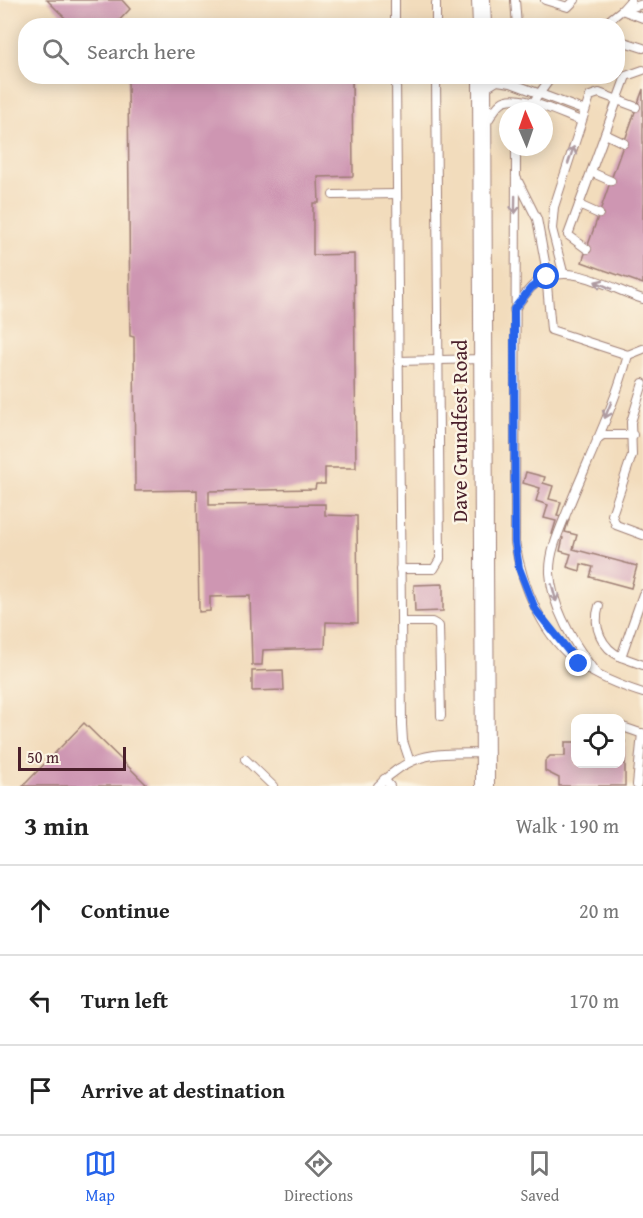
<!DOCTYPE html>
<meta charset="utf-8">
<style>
:root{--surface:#fff;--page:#f2f2f2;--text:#222;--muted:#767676;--line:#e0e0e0;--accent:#2563eb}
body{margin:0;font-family:"Gentium Book Plus",serif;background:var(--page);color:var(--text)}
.controls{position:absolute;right:18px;bottom:18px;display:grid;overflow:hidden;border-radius:12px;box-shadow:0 3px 15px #0003}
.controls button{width:54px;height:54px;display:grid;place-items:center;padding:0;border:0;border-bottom:2px solid var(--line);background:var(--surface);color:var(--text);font:30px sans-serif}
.compass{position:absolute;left:499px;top:102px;width:54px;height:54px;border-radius:50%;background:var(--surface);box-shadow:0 3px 15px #0003;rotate:358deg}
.scale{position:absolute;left:18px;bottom:15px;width:108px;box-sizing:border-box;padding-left:6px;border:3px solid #4a1f2b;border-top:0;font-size:16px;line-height:21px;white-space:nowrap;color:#4a1f2b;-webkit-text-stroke:4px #fcf5e5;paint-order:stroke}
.stop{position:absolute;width:18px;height:18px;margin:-14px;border:4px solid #2563eb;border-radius:50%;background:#fff}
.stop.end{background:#2563eb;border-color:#fff;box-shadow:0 2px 6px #0008}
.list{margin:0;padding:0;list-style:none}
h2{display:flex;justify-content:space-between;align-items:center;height:78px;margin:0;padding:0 24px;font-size:26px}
h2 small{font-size:20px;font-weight:400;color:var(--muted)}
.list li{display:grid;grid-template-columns:39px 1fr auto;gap:18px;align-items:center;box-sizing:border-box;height:90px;padding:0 24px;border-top:2px solid var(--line)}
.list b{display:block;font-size:22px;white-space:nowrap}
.list em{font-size:20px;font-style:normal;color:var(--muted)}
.icon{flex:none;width:33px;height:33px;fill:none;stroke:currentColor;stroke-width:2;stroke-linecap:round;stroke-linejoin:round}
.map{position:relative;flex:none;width:643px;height:786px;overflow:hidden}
.search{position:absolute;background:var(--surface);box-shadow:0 3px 15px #0003;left:18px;right:18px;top:18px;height:66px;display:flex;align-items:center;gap:15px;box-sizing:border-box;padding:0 21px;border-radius:24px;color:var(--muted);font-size:22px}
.sheet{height:348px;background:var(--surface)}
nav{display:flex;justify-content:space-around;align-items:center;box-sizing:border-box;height:84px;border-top:2px solid var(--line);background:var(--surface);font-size:16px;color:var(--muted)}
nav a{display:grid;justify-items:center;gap:3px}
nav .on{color:var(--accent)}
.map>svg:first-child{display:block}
</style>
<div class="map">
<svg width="643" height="786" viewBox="0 0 643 786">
<rect width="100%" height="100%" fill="#fcf5e5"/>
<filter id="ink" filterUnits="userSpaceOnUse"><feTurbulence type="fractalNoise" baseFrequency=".0167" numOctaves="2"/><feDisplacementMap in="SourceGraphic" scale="12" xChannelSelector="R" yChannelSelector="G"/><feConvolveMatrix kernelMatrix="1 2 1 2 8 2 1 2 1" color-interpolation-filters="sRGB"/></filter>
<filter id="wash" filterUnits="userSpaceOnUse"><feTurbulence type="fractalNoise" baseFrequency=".008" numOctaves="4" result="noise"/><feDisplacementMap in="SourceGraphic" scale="24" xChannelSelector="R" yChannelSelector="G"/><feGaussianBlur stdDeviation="1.35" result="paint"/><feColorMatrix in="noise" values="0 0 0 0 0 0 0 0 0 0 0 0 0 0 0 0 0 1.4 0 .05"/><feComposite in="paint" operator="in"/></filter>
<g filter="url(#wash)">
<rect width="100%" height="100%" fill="#f2dcbc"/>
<g id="blocks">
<g fill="#ce96b2">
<path d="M47,0H122L130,9L114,26H73Z"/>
<path d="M128,76H352L353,176L318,177L319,203H313V255L354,254L356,468H325V484H316L315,489L209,491V505L325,504V515L357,516L358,623L326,622L325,648L263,650L262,665H252L250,596L210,597V611L199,612L197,490L135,491L134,337L130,336Z"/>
<path d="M643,89V284L582,262Z"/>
<path d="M526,472L545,477L543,483L553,486L549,499L561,502L557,516L569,519L565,532L577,535L573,549L637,566L631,588L590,577L593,567L581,564L580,571L567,567L571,554L560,551L563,538L552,534L556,521L544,518L548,505L536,501L540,488L523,483Z"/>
<path d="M443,584V611L415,612L414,585Z"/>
<path d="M283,670L284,690L252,691V671Z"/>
<path d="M84,723L148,786H23Z"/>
<path d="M620,741H625V786H559V778L545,771V761L550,756H565V742H576V764H620Z"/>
</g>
</g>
</g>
<g filter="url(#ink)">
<use href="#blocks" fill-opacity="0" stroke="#9e7e74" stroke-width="1.5"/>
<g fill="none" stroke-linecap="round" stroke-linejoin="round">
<defs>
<g id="service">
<path d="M395,0V26"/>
<path d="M515,0L517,26"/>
<path d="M545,0L568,7L575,0"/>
<path d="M631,0L622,10L643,18"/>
<path d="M436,3V26"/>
<path d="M602,26L622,10L643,4"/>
<path d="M618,40L643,48"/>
<path d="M396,76L402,725L403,741L410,762"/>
<path d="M484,89L497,81L511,83L583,110"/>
<path d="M527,111L552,76"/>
<path d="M487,122C491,116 495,108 501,103C516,90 563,115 581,121"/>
<path d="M605,134L624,143"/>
<path d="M516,147L515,542C522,586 543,638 581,665C600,678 621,686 643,693"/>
<path d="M591,172L611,181"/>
<path d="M516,177L537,219L545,262L551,330L628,355L643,349"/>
<path d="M333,195L397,194"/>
<path d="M579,205L599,214"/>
<path d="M587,249L568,235L626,76L643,70"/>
<path d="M563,272L552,229L554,207L590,96L599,93L636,107"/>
<path d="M514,310C521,300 529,287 539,281C571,261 611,289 643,299"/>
<path d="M398,361L483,359"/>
<path d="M643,383L631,422L632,455L612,515L616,525L643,535"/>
<path d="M597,439L603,435H633"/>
<path d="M400,569H434L440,559L436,76"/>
<path d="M643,594L621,657L643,665"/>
<path d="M599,606C592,627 602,648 621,657"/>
<path d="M401,622H432L439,626L441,716"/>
<path d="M595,672C574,644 552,609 550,573C549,550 562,525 570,504C590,455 615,405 628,355"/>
<path d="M620,726L643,734"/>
<path d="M245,759L273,786"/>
<path d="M384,779L390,786"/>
<path d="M637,785L642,733"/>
<path d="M378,786C413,750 437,754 484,753"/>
</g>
<g id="tertiary">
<path d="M481,0L482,26"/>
<path d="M482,76L485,786"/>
</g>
</defs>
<use href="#service" stroke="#9e7e74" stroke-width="10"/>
<use href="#tertiary" stroke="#9e7e74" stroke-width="20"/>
<use href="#service" stroke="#fff" stroke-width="8"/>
<use href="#tertiary" stroke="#fff" stroke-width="18"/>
</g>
<defs><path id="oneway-shaft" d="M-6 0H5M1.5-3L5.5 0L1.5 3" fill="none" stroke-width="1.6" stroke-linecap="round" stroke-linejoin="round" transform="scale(1.5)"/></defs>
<g stroke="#ae9aa0">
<use href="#oneway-shaft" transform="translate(571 155) rotate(-71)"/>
<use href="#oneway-shaft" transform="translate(515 205) rotate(91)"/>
<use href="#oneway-shaft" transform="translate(603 285) rotate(-156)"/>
<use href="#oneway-shaft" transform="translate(608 410) rotate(112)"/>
<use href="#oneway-shaft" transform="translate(554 593) rotate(75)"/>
</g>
</g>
<g fill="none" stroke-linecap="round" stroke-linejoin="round" filter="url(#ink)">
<path stroke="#2563eb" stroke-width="8" d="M547,277L531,288L514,309L515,542L519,568L535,609L579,664"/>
</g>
<g text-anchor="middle" stroke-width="5" stroke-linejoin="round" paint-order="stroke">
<g font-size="21" fill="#4a1f2b" stroke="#fcf5e5">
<text transform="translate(460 431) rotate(-90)" y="7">Dave Grundfest Road</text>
</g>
</g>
</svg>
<div class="controls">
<button><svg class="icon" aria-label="locate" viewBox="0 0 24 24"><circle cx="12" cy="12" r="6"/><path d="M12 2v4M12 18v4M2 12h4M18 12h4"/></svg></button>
</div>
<svg class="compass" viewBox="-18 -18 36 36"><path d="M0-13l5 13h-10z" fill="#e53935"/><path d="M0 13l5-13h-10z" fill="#767676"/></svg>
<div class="scale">50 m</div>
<div class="stop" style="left:547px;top:277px"></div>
<div class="stop end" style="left:579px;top:664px"></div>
<div class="search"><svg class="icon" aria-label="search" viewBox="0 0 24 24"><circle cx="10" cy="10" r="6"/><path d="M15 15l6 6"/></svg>Search here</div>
</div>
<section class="sheet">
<h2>3 min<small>Walk · 190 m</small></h2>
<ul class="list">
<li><svg class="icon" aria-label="ahead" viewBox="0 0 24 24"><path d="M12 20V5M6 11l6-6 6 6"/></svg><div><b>Continue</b></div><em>20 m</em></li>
<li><svg class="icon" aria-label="left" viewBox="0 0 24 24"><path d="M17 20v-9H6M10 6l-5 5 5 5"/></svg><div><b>Turn left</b></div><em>170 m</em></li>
<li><svg class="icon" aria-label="arrive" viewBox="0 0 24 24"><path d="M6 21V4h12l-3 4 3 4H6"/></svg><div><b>Arrive at destination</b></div></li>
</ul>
</section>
<nav>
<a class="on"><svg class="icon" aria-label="map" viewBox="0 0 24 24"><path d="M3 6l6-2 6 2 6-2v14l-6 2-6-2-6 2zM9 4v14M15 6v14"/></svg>Map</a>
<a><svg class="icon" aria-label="directions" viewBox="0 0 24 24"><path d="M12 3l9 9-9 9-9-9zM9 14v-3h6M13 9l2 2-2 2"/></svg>Directions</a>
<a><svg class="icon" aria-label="saved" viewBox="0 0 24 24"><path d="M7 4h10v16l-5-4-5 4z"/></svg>Saved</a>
</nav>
